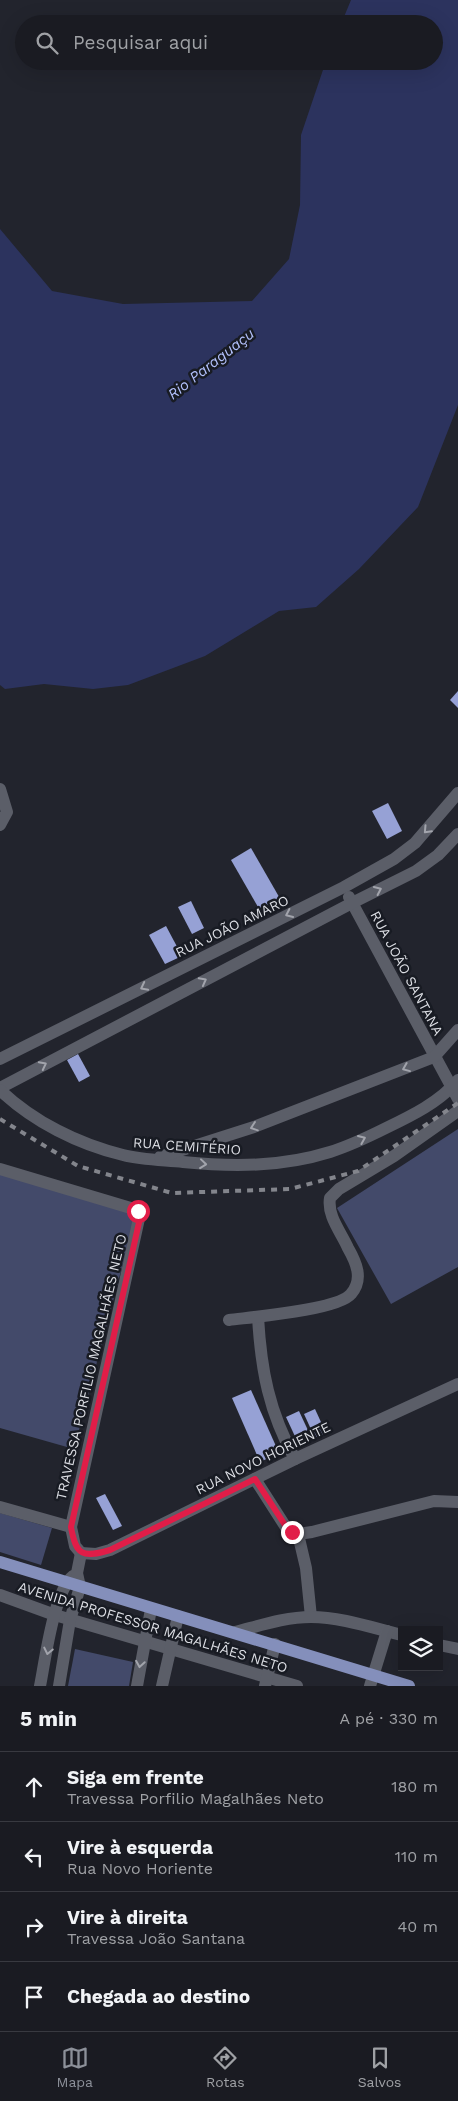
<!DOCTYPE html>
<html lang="pt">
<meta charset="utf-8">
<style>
:root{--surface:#1a1b22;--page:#23242a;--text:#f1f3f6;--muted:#9fa1a5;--line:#383940;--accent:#8c9099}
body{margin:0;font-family:"Work Sans",sans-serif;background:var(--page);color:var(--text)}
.controls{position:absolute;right:15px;bottom:15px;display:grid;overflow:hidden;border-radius:0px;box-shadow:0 5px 20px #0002}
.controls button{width:45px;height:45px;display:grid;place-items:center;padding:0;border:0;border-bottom:1px solid var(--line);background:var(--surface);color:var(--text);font:25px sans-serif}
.stop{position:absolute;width:15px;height:15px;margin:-11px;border:4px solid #e11d48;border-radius:50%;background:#fff}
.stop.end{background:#e11d48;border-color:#fff;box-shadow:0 1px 5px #0008}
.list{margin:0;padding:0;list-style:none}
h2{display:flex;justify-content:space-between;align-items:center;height:65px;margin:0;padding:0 20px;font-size:21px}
h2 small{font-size:16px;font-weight:400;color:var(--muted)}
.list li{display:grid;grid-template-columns:32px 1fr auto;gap:15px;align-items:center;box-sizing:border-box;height:70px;padding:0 20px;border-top:1px solid var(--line)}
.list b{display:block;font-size:19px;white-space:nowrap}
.list p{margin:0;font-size:16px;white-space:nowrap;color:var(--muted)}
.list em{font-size:16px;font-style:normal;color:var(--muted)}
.icon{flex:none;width:28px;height:28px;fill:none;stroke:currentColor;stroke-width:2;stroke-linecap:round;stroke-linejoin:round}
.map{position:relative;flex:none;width:458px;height:1686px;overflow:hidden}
.search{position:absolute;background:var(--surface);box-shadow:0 5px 20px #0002;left:15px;right:15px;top:15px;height:55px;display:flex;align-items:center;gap:12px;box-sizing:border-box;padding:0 18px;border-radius:28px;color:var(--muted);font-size:19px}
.sheet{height:345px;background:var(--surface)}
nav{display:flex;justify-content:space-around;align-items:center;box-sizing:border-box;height:70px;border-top:1px solid var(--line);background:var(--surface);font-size:14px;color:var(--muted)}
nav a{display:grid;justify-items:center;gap:2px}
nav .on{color:var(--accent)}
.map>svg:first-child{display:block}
</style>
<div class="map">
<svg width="458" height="1686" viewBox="0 0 458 1686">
<rect width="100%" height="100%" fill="#22242d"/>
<g fill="#434a6a">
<path d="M458,1129V1267L391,1304L337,1208Z"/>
<path d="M0,1173L136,1214L74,1449L0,1428Z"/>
<path d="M0,1513L52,1528L41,1565L0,1552Z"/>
<path d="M75,1649L133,1662L129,1686H68Z"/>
</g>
<path fill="#2c335e" d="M351,0H458V405L418,507L359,569L316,607L279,611L205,656L128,685L93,689L44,684L5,689L0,685V229L52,291L123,304L252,301L289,259L300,205L301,135L326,61H434V24H341Z"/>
<g fill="#96a1d5">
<path d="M458,691V708L450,700Z"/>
<path d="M388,803L402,831L387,839L372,811Z"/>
<path d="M251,848L282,902L262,914L231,860Z"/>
<path d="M191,901L204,928L192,934L178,907Z"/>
<path d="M166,926L182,956L165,964L149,935Z"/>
<path d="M78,1054L90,1076L79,1082L67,1060Z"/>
<path d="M251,1390L279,1453L260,1462L232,1398Z"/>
<path d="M315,1409L326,1433L315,1438L304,1414Z"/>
<path d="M299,1411L312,1439L299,1445L286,1417Z"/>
<path d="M105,1494L122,1526L113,1530L96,1498Z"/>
</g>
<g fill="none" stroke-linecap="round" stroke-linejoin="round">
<g stroke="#5b5e68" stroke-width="12">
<path d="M0,789L7,812L0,825"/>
<path d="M349,897L458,1099"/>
<path d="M0,1059L344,887L394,859L415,843L458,793"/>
<path d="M0,1088L352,903L416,871L438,855L458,834"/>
<path d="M0,1090C34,1122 78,1144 123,1155C142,1160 164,1160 183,1162C233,1167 282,1167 330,1152C349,1146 368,1137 386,1128C411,1116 440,1102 458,1080"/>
<path d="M160,1157L254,1127L434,1057L458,1030"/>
<path d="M0,1169L134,1209L140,1214L71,1527L75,1546L81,1553"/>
<path d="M258,1317C261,1370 269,1412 295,1459"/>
<path d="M229,1320C252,1317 338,1310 351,1294C364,1279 356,1262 348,1248C341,1232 327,1216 330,1198L339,1189L394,1156L458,1111"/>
<path d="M255,1479L287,1529L298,1534L312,1532L434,1501L458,1502"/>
<path d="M0,1507L71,1527"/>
<path d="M298,1534L306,1568L311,1617"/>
<path d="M81,1553L96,1554L110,1550L295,1459L458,1384"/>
<path d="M0,1595L55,1615L297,1686"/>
<path d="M235,1632C259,1626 285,1617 311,1617C341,1617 373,1628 402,1635"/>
<path d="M439,1645L458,1649"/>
<path d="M40,1686C45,1661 54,1591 73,1576"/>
<path d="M59,1686L70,1620L80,1587L77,1573L81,1553"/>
<path d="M137,1686L151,1609"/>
<path d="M162,1686L178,1616"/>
<path d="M265,1686L275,1644"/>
<path d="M370,1686L387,1631"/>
</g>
<path stroke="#848fbb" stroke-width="12" d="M0,1562L409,1686"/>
<path stroke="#83858c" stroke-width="4" stroke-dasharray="6 6" stroke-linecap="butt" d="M0,1119L78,1166L172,1193L290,1189L358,1171L458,1103"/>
</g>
<defs><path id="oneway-chevron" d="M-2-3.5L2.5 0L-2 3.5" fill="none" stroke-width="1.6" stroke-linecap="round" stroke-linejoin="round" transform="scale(1.25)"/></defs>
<g stroke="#a2a4ac">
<use href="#oneway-chevron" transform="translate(427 830) rotate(133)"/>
<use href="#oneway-chevron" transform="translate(378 890) rotate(-25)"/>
<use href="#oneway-chevron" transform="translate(289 914) rotate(155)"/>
<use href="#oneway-chevron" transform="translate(203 981) rotate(-28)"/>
<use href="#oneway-chevron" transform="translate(144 987) rotate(153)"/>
<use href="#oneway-chevron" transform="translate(43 1065) rotate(-27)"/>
<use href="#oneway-chevron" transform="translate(406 1068) rotate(158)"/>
<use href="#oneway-chevron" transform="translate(254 1127) rotate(161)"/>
<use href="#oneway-chevron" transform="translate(362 1139) rotate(-23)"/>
<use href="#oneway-chevron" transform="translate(203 1164) rotate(6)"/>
<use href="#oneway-chevron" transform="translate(48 1651) rotate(102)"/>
<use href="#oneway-chevron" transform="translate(140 1664) rotate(99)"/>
</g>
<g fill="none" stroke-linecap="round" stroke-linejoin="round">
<path stroke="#e11d48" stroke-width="6" d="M138,1211L140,1218L71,1527C76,1556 83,1558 110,1550L255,1479L287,1528L292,1532"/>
</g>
<g text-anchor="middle" stroke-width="5" stroke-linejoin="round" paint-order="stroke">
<g font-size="14" fill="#dcdee4" stroke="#181b23">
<text transform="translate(232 926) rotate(-26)" y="5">RUA JOÃO AMARO</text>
<text transform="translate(407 973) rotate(62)" y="5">RUA JOÃO SANTANA</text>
<text transform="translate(187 1146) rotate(4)" y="5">RUA CEMITÉRIO</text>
<text transform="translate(91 1367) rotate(-77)" y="5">TRAVESSA PORFILIO MAGALHÃES NETO</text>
<text transform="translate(263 1458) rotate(-26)" y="5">RUA NOVO HORIENTE</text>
<text transform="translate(153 1627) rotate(17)" y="5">AVENIDA PROFESSOR MAGALHÃES NETO</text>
</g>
<g font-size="15" font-style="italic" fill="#b2c0fb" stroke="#181b23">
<text transform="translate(211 364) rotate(-38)" y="5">Rio Paraguaçu</text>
</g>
</g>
</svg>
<div class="controls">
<button><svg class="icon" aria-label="layers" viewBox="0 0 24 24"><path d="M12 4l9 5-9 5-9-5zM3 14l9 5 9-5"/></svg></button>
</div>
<div class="stop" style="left:138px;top:1211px"></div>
<div class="stop end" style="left:292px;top:1532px"></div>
<div class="search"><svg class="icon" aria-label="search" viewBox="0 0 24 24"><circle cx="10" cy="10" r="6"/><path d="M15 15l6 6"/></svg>Pesquisar aqui</div>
</div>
<section class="sheet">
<h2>5 min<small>A pé · 330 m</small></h2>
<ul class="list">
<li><svg class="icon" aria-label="ahead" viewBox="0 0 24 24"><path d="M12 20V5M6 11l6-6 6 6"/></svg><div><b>Siga em frente</b><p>Travessa Porfilio Magalhães Neto</p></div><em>180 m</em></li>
<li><svg class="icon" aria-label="left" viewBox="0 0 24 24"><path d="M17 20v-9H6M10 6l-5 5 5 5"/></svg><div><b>Vire à esquerda</b><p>Rua Novo Horiente</p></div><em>110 m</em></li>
<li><svg class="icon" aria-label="right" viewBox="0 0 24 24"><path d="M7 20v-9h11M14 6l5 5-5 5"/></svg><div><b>Vire à direita</b><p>Travessa João Santana</p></div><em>40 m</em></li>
<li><svg class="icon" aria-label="arrive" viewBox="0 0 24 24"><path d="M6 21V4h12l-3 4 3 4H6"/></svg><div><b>Chegada ao destino</b></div></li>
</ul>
</section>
<nav>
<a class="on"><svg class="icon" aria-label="map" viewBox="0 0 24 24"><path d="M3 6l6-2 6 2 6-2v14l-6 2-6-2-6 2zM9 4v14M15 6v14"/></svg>Mapa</a>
<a><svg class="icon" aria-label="directions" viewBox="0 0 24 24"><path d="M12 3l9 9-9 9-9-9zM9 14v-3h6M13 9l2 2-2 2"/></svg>Rotas</a>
<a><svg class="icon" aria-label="saved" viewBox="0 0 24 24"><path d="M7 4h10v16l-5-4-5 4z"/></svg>Salvos</a>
</nav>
